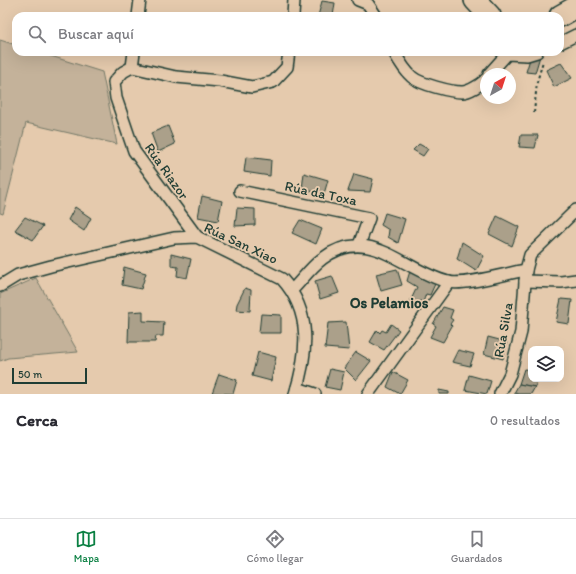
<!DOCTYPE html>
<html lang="es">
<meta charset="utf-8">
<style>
:root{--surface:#fff;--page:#f7f7f7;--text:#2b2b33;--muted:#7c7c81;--line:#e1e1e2;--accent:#0b8043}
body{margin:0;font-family:Itim,sans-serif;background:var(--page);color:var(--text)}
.controls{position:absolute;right:12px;bottom:12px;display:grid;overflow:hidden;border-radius:8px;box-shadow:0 4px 16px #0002}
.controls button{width:36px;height:36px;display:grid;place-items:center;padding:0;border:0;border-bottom:1px solid var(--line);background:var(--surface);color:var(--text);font:20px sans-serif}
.compass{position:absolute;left:480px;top:68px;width:36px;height:36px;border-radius:50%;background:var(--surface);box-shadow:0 4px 16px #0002;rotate:39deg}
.scale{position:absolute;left:12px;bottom:10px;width:75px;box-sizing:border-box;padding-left:4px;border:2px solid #1f3d34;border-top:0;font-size:11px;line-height:14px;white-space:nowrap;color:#1f3d34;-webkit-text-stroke:3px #e5caad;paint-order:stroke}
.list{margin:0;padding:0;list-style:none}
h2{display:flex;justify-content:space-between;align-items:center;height:52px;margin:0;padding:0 16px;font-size:17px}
h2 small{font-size:13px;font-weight:400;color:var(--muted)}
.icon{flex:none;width:22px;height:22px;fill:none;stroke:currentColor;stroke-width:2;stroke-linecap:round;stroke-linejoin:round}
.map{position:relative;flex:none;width:576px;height:394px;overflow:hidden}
.search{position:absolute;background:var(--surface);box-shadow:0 4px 16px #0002;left:12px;right:12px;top:12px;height:44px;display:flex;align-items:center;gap:10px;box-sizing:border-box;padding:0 14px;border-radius:12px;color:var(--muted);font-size:15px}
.sheet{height:124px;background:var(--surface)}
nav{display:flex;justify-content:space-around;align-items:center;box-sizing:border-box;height:56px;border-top:1px solid var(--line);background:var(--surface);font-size:11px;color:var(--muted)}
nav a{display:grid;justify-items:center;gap:2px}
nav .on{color:var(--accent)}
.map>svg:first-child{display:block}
</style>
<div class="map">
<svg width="576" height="394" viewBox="0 0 576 394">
<rect width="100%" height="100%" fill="#e5caad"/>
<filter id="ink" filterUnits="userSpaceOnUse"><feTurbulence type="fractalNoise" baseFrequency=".025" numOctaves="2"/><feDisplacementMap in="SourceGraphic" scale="8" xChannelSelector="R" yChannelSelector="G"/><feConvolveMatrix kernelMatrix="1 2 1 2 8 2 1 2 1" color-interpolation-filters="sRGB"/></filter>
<g filter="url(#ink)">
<g fill="#c4b29a" stroke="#727867">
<path d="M0,40L16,45V52H38L102,72L117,144L26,123L3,214L0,213Z"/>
<path d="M36,278L78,352L8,358L0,361V294Z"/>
</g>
<g fill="#aba08a" stroke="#1f3d34">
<path d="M322,1L335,3L333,16H318Z"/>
<path d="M540,56L535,73L526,72L530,59Z"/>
<path d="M561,63L572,78L554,87L546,70Z"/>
<path d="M168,126L175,144L158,152L151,133Z"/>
<path d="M521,135H538L535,148L519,147Z"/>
<path d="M419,144L428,149L423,156L413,150Z"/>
<path d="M246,157L271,160L270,176L244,172Z"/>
<path d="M304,173L328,180L324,194L302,189Z"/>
<path d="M354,174L373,179L370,192L348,191Z"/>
<path d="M202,196L222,201L218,221L198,217Z"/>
<path d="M75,207L91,218L84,231L68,220Z"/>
<path d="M237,208L255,209V225L235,226Z"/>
<path d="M385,213L405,219L398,243L388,237L389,230L381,225Z"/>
<path d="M497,216L519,227L512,246L489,234Z"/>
<path d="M25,217L43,226L33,240L15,230Z"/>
<path d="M300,220L322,229L316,244L292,233Z"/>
<path d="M462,242L484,256L476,271L457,259Z"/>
<path d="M171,254L191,259L187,278L177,276L178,267L171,266Z"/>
<path d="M124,267L146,273L141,289L122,285Z"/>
<path d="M397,269L402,285L381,291L376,274Z"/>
<path d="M410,271L435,284L430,295L426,294L423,302L420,301L417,309L409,304L417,287L407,281Z"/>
<path d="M332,276L339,293L320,299L315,281Z"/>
<path d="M245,288L251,290L250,311L236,310L237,304Z"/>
<path d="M561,299L572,300L569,324L556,322Z"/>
<path d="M443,307L453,310L450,318L453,320L450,324L452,326L443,342L430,337L436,326L433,324Z"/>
<path d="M143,311V321L164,322L163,336H156L155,342H128L129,312Z"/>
<path d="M261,314L281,315V333H259Z"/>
<path d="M346,322L349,350L325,348L328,323Z"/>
<path d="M391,324L399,330L384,350L370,342L377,330L380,333L382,330L386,332Z"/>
<path d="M488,337L507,342L503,359L484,354Z"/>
<path d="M458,350L474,354L470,366L452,362Z"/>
<path d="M258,352L276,357L271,381L252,376Z"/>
<path d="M356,352L371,361L356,380L344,368Z"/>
<path d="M330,369L344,372L340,390L325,387Z"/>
<path d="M524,369L531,370V379H538L535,387L519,384Z"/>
<path d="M393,372L408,380L400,394L387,387Z"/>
<path d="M219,374L237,380L233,394L212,393Z"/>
<path d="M469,375L491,381L487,394L465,390Z"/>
<path d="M519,384L535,387L531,394H518L514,393Z"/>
<path d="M439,390L449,392V394H439Z"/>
</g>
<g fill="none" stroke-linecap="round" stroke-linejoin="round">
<defs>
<g id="street">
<path d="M358,0L368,4L376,16"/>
<path d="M138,16L140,0"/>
<path d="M293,16L294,0"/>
<path d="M560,43L576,35"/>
<path d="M394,52C399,61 404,70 412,77C420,84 451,92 462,92C469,92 482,84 486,79"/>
<path d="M132,67L134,52"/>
<path d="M489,74L507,54L527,55L537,52"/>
<path d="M240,191L369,218L359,245"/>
<path d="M197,237L134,151L116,98L114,82L123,72L132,67L176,77L220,81L252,87L273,82L287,67L289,52"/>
<path d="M525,281L561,282L576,280"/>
<path d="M0,286L18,275L51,266L174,238L197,237L282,279C312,312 308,353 295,394"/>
<path d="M292,290C302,280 311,267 322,259C369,223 403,271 448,282C465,286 507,273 526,270"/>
<path d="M297,388L315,394"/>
<path d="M368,394L449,282"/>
<path d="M500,394L510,374L521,332L526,270L530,255L576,210"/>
</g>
<g id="highway">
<path d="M475,0L490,16"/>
<path d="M560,16L576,7"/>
</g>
</defs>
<use href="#street" stroke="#1f3d34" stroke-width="14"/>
<use href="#highway" stroke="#1f3d34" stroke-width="24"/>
<path stroke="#1f3d34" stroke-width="2" stroke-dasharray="3 3" stroke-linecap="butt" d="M534,113L537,82L543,61"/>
<use href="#street" stroke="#e5caad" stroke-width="11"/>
<use href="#highway" stroke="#e5caad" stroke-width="21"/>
</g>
</g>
<g text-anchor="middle" stroke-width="3.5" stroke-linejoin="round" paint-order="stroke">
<g font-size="14" fill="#1f3d34" stroke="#e5caad">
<text transform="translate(167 171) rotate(55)" y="5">Rúa Riazor</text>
<text transform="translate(321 193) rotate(12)" y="5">Rúa da Toxa</text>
<text transform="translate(241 243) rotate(25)" y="5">Rúa San Xiao</text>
<text transform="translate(503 330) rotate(-80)" y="5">Rúa Silva</text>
</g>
<g font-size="15" font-weight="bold" fill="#1f3d34" stroke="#e5caad">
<text x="389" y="308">Os Pelamios</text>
</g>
</g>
</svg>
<div class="controls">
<button><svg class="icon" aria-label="layers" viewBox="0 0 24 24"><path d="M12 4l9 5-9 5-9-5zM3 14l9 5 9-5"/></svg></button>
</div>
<svg class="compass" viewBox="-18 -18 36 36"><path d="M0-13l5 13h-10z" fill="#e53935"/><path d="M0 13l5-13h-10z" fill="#7c7c81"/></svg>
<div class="scale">50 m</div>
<div class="search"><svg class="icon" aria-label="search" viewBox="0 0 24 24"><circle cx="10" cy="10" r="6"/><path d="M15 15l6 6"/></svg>Buscar aquí</div>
</div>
<section class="sheet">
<h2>Cerca<small>0 resultados</small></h2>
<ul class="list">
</ul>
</section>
<nav>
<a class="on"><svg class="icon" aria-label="map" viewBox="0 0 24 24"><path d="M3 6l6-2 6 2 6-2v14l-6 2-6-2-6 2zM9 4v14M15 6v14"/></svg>Mapa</a>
<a><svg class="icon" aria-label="directions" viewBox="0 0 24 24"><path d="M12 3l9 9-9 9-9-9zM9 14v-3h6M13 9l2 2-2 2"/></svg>Cómo llegar</a>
<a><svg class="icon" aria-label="saved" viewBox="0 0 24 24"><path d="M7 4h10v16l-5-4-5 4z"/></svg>Guardados</a>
</nav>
